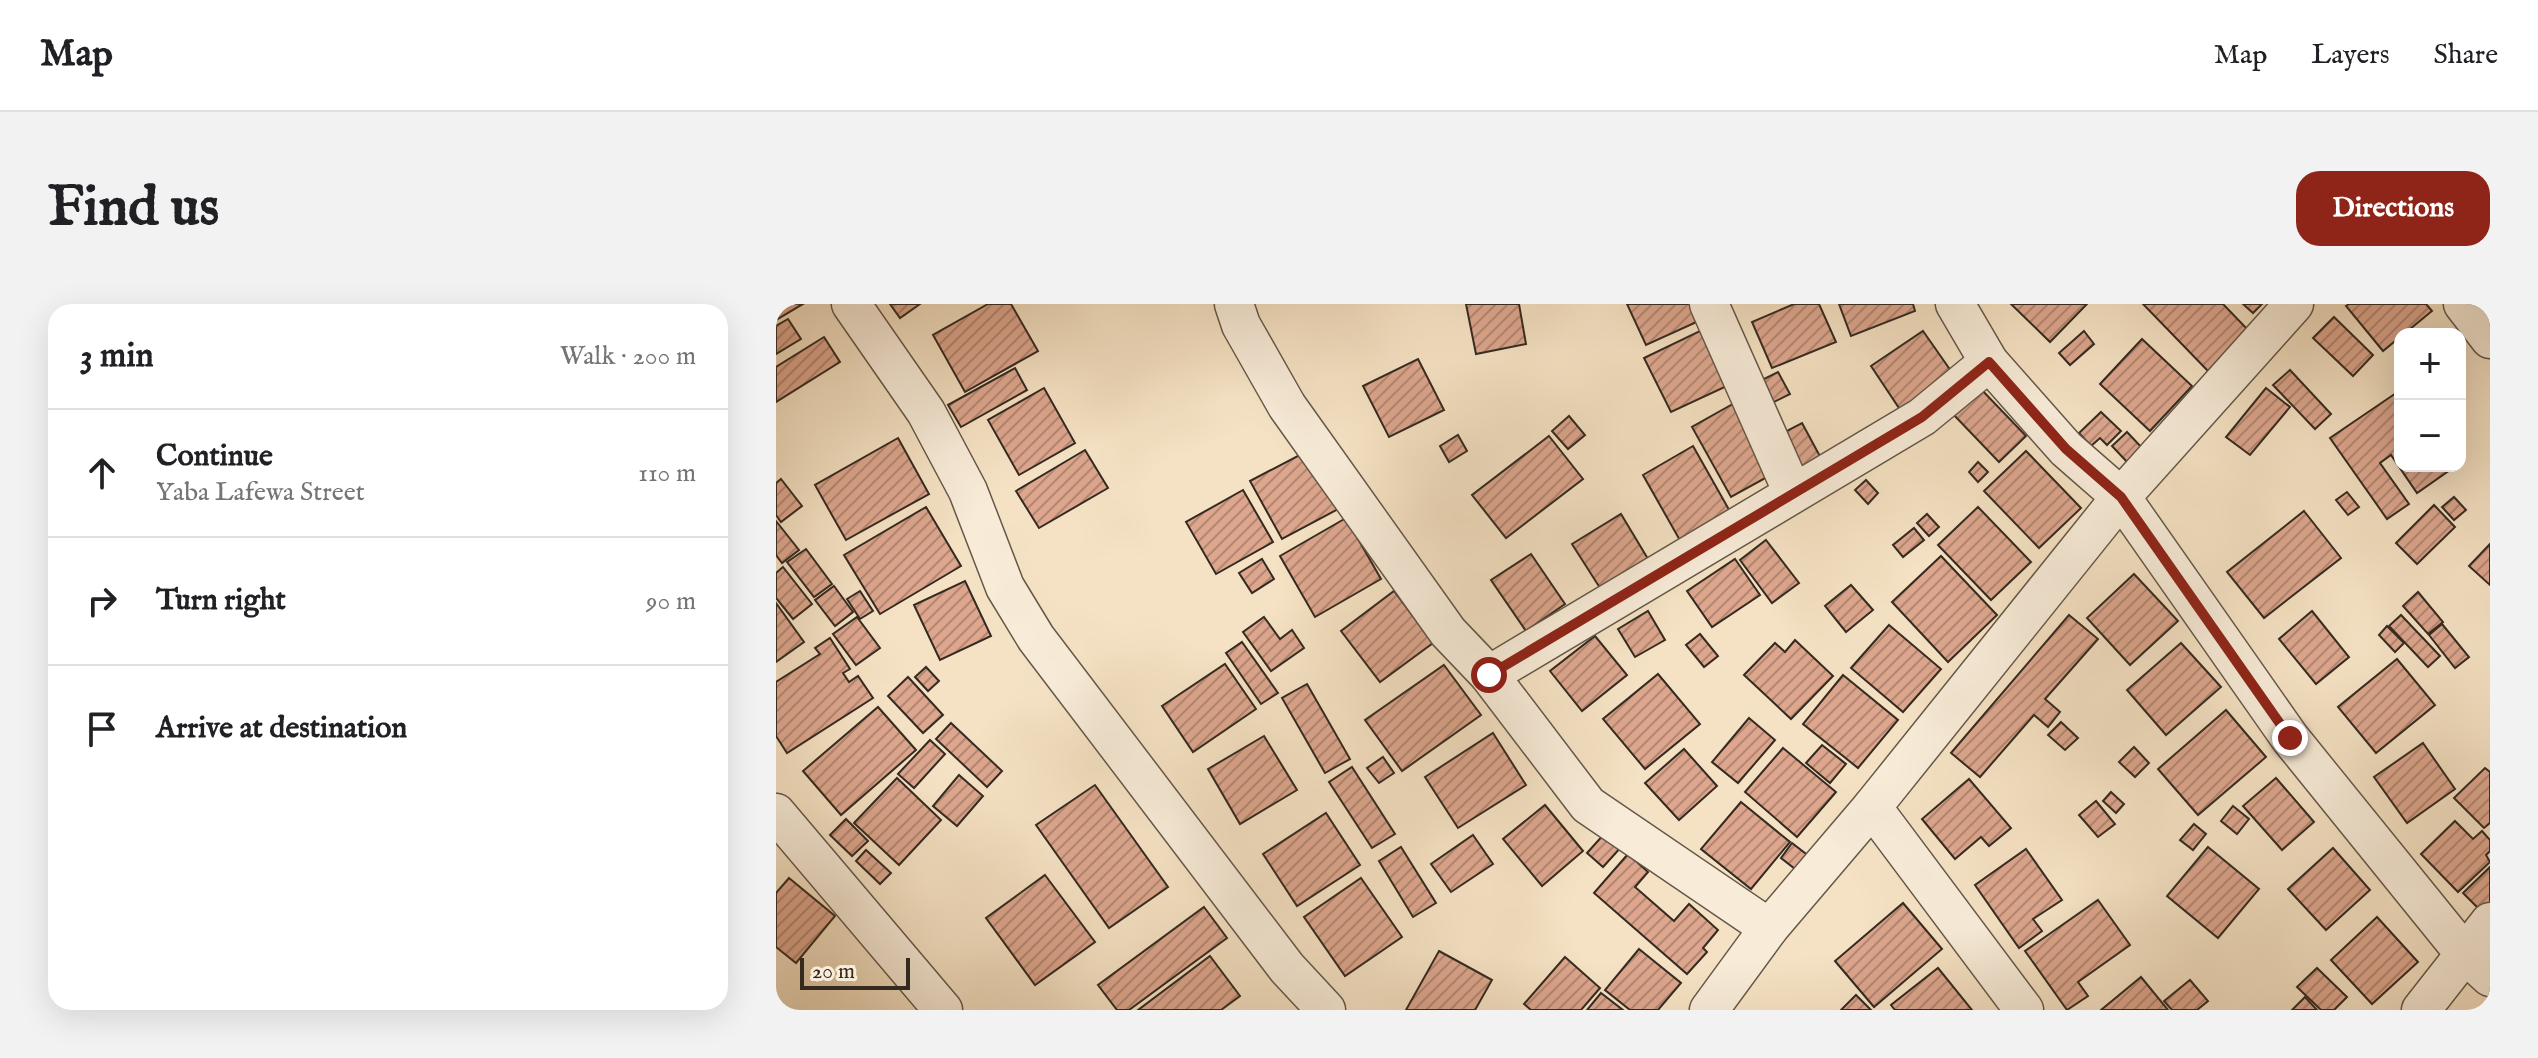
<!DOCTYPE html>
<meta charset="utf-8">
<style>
:root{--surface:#fff;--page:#f2f2f2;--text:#202124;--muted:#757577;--line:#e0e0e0;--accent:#8f2418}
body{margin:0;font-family:"IM FELL English",serif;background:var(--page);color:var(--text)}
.controls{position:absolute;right:24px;top:24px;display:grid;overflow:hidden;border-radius:16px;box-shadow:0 8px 32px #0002}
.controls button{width:72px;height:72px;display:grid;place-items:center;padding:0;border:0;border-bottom:2px solid var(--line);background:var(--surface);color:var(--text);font:40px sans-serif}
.scale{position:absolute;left:24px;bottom:20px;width:110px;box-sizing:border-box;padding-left:8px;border:4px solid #342a20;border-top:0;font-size:22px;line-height:28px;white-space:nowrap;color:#342a20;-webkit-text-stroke:6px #f8ecd9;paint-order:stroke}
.stop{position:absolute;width:24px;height:24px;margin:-18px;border:6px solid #8f2418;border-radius:50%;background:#fff}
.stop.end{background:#8f2418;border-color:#fff;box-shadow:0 2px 8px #0008}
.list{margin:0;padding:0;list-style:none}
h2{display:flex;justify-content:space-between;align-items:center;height:104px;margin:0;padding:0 32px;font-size:34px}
h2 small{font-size:26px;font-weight:400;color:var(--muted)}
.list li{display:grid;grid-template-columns:52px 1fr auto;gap:24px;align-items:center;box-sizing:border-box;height:128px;padding:0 32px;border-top:2px solid var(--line)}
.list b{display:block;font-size:30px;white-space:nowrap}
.list p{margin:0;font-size:26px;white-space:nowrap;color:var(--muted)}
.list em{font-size:26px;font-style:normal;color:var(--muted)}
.icon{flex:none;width:44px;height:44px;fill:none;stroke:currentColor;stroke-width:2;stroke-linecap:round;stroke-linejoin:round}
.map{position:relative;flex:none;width:1714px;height:706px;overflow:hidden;border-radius:24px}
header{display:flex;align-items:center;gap:48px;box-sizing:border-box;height:112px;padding:0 40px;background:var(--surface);border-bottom:2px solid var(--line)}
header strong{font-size:38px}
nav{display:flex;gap:44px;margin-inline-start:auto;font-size:28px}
.intro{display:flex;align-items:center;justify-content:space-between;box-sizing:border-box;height:192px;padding:0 48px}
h1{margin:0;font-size:56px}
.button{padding:20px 36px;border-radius:24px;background:var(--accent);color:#fff;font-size:28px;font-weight:700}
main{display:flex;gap:48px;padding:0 48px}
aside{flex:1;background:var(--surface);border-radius:24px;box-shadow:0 8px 32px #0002}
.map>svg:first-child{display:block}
</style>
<header>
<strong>Map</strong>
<nav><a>Map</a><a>Layers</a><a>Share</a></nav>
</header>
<div class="intro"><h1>Find us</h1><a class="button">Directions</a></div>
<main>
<aside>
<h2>3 min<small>Walk · 200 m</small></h2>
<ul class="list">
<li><svg class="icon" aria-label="ahead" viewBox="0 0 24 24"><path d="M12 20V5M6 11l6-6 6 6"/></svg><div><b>Continue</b><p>Yaba Lafewa Street</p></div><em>110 m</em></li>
<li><svg class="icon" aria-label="right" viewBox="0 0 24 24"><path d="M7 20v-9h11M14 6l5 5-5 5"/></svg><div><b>Turn right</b></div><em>90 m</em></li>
<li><svg class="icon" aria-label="arrive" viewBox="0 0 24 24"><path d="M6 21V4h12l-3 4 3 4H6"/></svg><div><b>Arrive at destination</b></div></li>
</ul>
</aside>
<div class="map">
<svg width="1714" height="706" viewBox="0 0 1714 706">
<defs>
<pattern id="building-hatch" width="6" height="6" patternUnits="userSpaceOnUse" patternTransform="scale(2)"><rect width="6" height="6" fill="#dda68d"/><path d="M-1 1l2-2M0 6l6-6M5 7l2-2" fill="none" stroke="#b48773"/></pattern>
</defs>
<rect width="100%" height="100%" fill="#f5e2c4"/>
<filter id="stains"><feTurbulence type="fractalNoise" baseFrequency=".0025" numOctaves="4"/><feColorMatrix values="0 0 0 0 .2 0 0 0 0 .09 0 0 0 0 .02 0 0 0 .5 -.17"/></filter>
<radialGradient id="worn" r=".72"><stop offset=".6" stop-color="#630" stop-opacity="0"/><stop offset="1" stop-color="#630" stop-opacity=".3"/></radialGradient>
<g fill="url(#building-hatch)" stroke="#342a20" stroke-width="2">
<path d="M0,0H27L0,16Z"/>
<path d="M114,0H144L124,14Z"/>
<path d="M212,0H235L262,47L189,88L157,31Z"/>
<path d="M690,0H743L750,40L700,50Z"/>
<path d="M851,0H917L925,16L870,41Z"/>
<path d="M1018,0H1043L1060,38L996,64L976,18Z"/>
<path d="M1063,0H1137L1139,7L1075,32Z"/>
<path d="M1235,0H1311L1274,38Z"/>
<path d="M1367,0H1447L1473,27L1432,67Z"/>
<path d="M1467,0H1486L1477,9Z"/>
<path d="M1573,0H1650L1656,7L1628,30H1624V33L1607,47L1570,2Z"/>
<path d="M1558,13L1597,51L1577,72L1537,34Z"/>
<path d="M12,15L25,35L0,50V22Z"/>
<path d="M926,26L953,81L895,108L868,54Z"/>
<path d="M1147,27L1182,77L1129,113L1095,62Z"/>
<path d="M1308,27L1318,40L1294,61L1283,49Z"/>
<path d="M48,33L64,58L0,98V63Z"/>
<path d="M1366,35L1416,82L1374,127L1324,80Z"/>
<path d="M642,55L668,106L613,133L587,82Z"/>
<path d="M239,64L251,86L185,123L172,101Z"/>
<path d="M1514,66L1555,110L1539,125L1497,81Z"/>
<path d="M1002,68L1014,90L994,100L982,78Z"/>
<path d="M1202,82L1250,132L1223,158L1175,108Z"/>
<path d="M268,84L299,139L243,171L212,116Z"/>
<path d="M1490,84L1514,103L1474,151L1450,133Z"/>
<path d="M1623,87L1624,162L1677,164L1641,189L1615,151L1604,159L1633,200L1611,215L1554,134Z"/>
<path d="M962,97L1002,167L955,193L916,123Z"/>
<path d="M1325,108L1345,127L1331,141L1324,134L1315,142L1303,129Z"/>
<path d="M793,112L809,131L792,145L776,127Z"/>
<path d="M1026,119L1047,158L1025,171L1003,131Z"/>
<path d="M1351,128L1368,146L1353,160L1336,142Z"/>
<path d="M682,131L691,147L673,158L664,142Z"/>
<path d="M773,132L807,175L730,234L696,191Z"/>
<path d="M122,134L153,190L70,236L39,181Z"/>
<path d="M917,142L956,211L906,240L867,171Z"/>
<path d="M535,145L566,203L506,235L474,177Z"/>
<path d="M309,146L332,184L263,224L240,187Z"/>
<path d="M1250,147L1305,204L1263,244L1208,187Z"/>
<path d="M1202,158L1212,168L1202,178L1193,168Z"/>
<path d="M5,175L26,202L5,218L0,211V179Z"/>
<path d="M1090,176L1102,189L1092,200L1079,186Z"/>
<path d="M467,186L497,238L440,270L410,218Z"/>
<path d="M1571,188L1583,203L1572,211L1560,196Z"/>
<path d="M1678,193L1690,206L1678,216L1666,203Z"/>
<path d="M1658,201L1679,223L1641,260L1620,239Z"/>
<path d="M150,203L185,262L104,310L68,251Z"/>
<path d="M1202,203L1255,258L1215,296L1162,241Z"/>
<path d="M1528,207L1565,254L1488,314L1451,268Z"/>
<path d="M845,210L872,255L824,284L796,240Z"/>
<path d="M1151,210L1163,223L1153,232L1141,219Z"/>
<path d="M570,214L605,275L539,313L504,252Z"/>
<path d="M0,217L23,246L6,259L0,251Z"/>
<path d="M1138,224L1148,236L1127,253L1117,241Z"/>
<path d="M990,236L1023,279L996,299L964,256Z"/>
<path d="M1714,240V281L1693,262Z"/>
<path d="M30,245L56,280L38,293L11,258Z"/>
<path d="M755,250L789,300L750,327L715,276Z"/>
<path d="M1165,252L1221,311L1172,358L1116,298Z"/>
<path d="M486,255L498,275L476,289L463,269Z"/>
<path d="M959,255L984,291L936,323L911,287Z"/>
<path d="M7,263L36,300L17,315L0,294V269Z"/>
<path d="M1358,270L1402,317L1354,361L1311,314Z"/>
<path d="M189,277L215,332L164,356L138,301Z"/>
<path d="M1075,281L1097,306L1070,328L1049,302Z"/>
<path d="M58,282L77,308L59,322L39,296Z"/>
<path d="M84,287L97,307L84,315L71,295Z"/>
<path d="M618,287L657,339L604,378L565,327Z"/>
<path d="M1642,288L1667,318L1652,330L1627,302Z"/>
<path d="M0,299L28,338L0,358Z"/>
<path d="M872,307L889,336L859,353L842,325Z"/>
<path d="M1536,307L1573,353L1540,380L1503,335Z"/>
<path d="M1293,311L1322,335L1269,395L1284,408L1272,423L1258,411L1204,473L1175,449Z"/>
<path d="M1625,311L1664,352L1652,363L1613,322Z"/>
<path d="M81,313L104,344L80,361L57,330Z"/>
<path d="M488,313L504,335L516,326L528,344L495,367L467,328Z"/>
<path d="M1666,320L1693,353L1679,364L1653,331Z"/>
<path d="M1113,321L1165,365L1127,408L1075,364Z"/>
<path d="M1611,322L1628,339L1619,348L1603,331Z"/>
<path d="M924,330L942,352L928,363L910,341Z"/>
<path d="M819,332L851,371L806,407L774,367Z"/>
<path d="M54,334L74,365L67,369L73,378L82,372L97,394L11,449L0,432V378L44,350L39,344Z"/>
<path d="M1019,336L1057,372L1015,415L968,371L999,339L1009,348Z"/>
<path d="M466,338L502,389L485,400L450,349Z"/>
<path d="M1405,339L1445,383L1390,431L1351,386Z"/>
<path d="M1621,355L1659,401L1600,449L1562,403Z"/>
<path d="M449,360L480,405L417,448L386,402Z"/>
<path d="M668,361L705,411L626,467L589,416Z"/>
<path d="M150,363L163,377L152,387L139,373Z"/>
<path d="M882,370L924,420L869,465L827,415Z"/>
<path d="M1067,371L1122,416L1082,464L1027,420Z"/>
<path d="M132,373L167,411L147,429L112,392Z"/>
<path d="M531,380L574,455L549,469L506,394Z"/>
<path d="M102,403L140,446L65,511L27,467Z"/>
<path d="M1450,406L1490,453L1422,511L1382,465Z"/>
<path d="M973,414L999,436L962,479L936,458Z"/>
<path d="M1285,418L1302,434L1289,446L1272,431Z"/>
<path d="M175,419L226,467L211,483L160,435Z"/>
<path d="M717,429L750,481L682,524L649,473Z"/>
<path d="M488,432L521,486L464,520L432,465Z"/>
<path d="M154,436L169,450L138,484L122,470Z"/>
<path d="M1647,439L1679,485L1631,519L1598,473Z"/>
<path d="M1046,441L1070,460L1054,479L1030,459Z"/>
<path d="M1358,443L1373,459L1359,473L1343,458Z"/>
<path d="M1007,444L1060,488L1021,533L969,488Z"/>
<path d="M908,445L941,482L903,516L869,479Z"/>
<path d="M607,453L618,469L603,479L591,464Z"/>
<path d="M576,463L619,530L596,544L553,478Z"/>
<path d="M1709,464L1714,468V519L1708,524L1678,494Z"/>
<path d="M183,471L207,492L181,522L157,502Z"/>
<path d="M121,474L165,516L123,561L78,519Z"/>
<path d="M1500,474L1538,518L1506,546L1467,502Z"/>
<path d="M1193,475L1235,524L1213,542L1205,533L1179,555L1146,515Z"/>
<path d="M319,481L392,583L333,624L260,521Z"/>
<path d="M1335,488L1348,500L1340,509L1327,497Z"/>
<path d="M1320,497L1339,520L1322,533L1303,511Z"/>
<path d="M965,498L1014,538L975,585L925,545Z"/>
<path d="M769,501L807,547L766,582L727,535Z"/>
<path d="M1457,502L1473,515L1461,530L1445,517Z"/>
<path d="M550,509L584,561L521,602L487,550Z"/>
<path d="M70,515L92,537L76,552L54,531Z"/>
<path d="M1679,517L1697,535L1706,527L1714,536V547L1710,551L1714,558L1682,588L1645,550Z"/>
<path d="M1418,520L1430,530L1417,546L1404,536Z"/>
<path d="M830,528L846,542L827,563L811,549Z"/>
<path d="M697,531L717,560L675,588L655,560Z"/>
<path d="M1016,539L1034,553L1023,568L1005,554Z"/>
<path d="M625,543L660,599L637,613L603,557Z"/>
<path d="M1432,543L1483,585L1442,634L1391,592Z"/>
<path d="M1557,544L1594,586L1550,626L1512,585Z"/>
<path d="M1250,545L1286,596L1257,615L1266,627L1243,644L1199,581Z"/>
<path d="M90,546L115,569L104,580L80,557Z"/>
<path d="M852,550L872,568L859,583L898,617L913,600L942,626L927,644L931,648L911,670L818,589Z"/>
<path d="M1714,563V604L1708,610L1687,589Z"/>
<path d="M269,571L319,638L259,681L210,614Z"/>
<path d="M13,574L59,612L20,659L0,643V589Z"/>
<path d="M585,574L626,633L569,672L528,613Z"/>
<path d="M1322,596L1354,641L1302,678L1312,692L1291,706L1249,647Z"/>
<path d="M1127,599L1166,645L1098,703L1059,657Z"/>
<path d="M428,603L451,634L353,706H341L322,681Z"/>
<path d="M1601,613L1642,658L1596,700L1555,656Z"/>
<path d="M863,645L905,679L882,706H854L829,686Z"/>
<path d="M663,647L716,676L699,706H630Z"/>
<path d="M434,652L464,692L445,706H362Z"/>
<path d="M789,653L824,684L805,706H755L748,700Z"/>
<path d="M1162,664L1196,706H1119L1115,701Z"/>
<path d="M1541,664L1571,693L1558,706H1545L1521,683Z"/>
<path d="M1365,673L1392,706H1325Z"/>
<path d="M1414,676L1432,697L1421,706H1396L1388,697Z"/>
<path d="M825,689L847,706H811Z"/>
<path d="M1080,691L1095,706H1065Z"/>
<path d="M1529,693L1541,706H1516Z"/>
</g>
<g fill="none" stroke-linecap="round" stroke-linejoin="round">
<defs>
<g id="street">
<path d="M75,0L150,108L192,187L229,283L260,334L511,664L550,706"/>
<path d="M458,0L465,21L511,102L672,328L713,371L812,501L993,624"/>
<path d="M933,0L1017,189"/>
<path d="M1179,0L1213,58L1290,145L1345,193L1514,434L1688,649L1714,673"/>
<path d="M1687,0L1714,35"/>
<path d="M713,371L1146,113L1213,58"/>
<path d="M1096,503L1248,706"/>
<path d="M0,509L167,706"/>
<path d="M933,706L993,624L1096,503L1345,193L1518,0"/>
<path d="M1645,706L1714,618"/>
</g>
</defs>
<use href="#street" stroke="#645849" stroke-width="41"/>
<use href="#street" stroke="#f8ecd9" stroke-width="38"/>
</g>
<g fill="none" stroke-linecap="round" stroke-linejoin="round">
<path stroke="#8f2418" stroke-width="10" d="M713,371L1146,113L1213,58L1290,145L1345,193L1514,434"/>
</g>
<rect width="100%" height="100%" filter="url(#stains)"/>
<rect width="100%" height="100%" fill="url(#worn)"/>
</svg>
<div class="controls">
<button>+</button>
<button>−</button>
</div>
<div class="scale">20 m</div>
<div class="stop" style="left:713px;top:371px"></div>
<div class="stop end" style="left:1514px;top:434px"></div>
</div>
</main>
